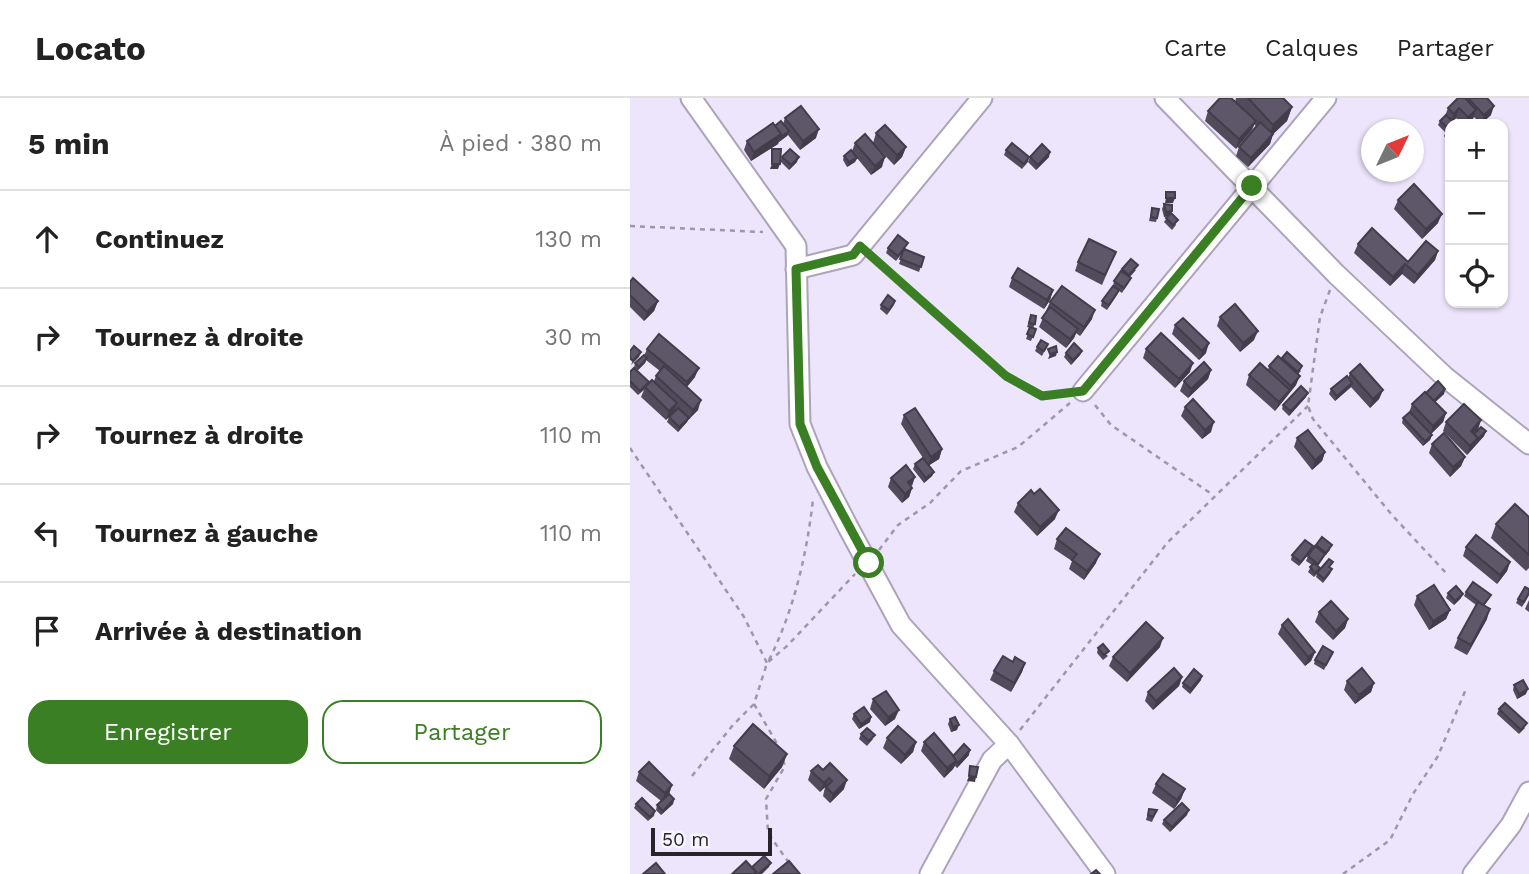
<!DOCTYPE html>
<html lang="fr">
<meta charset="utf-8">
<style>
:root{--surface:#fff;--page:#f6f6f6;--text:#222;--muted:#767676;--line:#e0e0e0;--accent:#3a7f23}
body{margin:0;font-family:"Work Sans",sans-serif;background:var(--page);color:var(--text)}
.controls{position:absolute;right:21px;top:21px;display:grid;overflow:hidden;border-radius:14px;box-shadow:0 2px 5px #0004}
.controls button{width:63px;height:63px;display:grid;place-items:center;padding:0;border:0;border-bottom:2px solid var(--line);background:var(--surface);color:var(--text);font:35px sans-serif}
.compass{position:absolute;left:731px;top:21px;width:63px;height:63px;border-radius:50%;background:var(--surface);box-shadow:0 2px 5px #0004;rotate:47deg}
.scale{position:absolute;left:21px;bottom:18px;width:121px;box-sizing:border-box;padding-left:7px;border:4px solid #26232b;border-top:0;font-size:19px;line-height:24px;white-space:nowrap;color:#26232b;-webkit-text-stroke:5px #f8f5fe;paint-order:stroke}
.stop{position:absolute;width:21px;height:21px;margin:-16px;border:5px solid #3a7f23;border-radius:50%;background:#fff}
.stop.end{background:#3a7f23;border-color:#fff;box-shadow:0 2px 7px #0008}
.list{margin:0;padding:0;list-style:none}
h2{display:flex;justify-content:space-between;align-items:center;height:91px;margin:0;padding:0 28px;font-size:30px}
h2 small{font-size:23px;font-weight:400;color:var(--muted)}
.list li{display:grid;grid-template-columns:46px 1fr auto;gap:21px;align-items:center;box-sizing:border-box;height:98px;padding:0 28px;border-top:2px solid var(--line)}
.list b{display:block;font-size:26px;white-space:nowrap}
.list em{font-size:23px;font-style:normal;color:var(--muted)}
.actions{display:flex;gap:14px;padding:21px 28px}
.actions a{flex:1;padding:16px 0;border:2px solid var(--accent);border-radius:21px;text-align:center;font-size:24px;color:var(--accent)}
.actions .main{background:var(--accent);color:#fff}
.icon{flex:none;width:38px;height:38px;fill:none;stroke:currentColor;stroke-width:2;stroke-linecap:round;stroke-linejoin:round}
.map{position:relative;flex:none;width:899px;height:776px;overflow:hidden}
header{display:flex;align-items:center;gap:42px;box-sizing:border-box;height:98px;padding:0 35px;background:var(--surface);border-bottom:2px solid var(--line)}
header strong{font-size:33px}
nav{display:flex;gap:38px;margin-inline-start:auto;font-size:24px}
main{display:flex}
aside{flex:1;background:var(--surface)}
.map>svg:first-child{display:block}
</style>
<header>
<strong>Locato</strong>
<nav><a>Carte</a><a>Calques</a><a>Partager</a></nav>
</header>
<main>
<aside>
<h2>5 min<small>À pied · 380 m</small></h2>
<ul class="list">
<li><svg class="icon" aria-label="ahead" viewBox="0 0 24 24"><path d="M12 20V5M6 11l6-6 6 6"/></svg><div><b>Continuez</b></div><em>130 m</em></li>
<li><svg class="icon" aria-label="right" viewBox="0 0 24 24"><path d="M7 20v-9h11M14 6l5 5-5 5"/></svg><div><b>Tournez à droite</b></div><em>30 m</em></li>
<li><svg class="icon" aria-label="right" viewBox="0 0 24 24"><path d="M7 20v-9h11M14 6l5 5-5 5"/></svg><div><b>Tournez à droite</b></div><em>110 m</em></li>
<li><svg class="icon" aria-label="left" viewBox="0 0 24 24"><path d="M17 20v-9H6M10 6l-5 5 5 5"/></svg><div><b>Tournez à gauche</b></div><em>110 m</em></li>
<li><svg class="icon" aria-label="arrive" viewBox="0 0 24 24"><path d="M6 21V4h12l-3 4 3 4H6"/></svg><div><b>Arrivée à destination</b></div></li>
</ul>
<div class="actions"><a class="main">Enregistrer</a><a>Partager</a></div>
</aside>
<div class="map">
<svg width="899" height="776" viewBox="0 0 899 776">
<rect width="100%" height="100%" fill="#ede5fb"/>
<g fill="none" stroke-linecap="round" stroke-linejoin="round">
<defs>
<g id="minor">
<path d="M61,0L166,148L170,326L187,369L218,429L271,527L379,646L475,776"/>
<path d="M535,0L706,176L815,279L899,346"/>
<path d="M166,171L223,157L352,0"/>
<path d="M453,293L696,0"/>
<path d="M300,776L362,662L379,646"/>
<path d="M843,776L881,727L899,694"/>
</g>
</defs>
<use href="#minor" stroke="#aca4b9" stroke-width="23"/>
<g stroke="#9d97a7" stroke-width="2.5" stroke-dasharray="5 5" stroke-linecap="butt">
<path d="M0,128L133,134"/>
<path d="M242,159L376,278L412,298L437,295"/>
<path d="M700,192L690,219L678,308L683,321L762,417L816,475"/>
<path d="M465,307L481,327L583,397"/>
<path d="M0,350L114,519L137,565"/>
<path d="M249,452L268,427L300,405L331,373L388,349L440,305"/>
<path d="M139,562C164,512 177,456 183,401"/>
<path d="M124,606L149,649"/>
<path d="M390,632L538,444L678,308"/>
<path d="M153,662L155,668L136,701L138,735L159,765"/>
<path d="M62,678L103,627L124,606L137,565L157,548L225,476"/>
<path d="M713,776L760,742L783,696L808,658L836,591"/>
</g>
<use href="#minor" stroke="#fff" stroke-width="19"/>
</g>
<g fill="#514b5b" fill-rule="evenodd">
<path d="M606,0H653L662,9L657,23L643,36L640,46L618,69L606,58L609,49L626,28L624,26L606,51L575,23L578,13L605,4Z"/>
<path d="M828,0H857L861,17L851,26L844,19L837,26H832L826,20L815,34L808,27L810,23L815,18L818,10Z"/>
<path d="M155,20L186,40L170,52L158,37L149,44V43L148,46L121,63L114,52L117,43L145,28L153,26Z"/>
<path d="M820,29V45L814,38L816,34Z"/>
<path d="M246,35L276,49L272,59L264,67L243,45Z"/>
<path d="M225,45L252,69L241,77L227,60L225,64L217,69L213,62L214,58L222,53Z"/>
<path d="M376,52L399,59L398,64L392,71L374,57Z"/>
<path d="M152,59L167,64L159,72L150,63Z"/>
<path d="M400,59H419L406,72L398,64Z"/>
<path d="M768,102L808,125L792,141L764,111Z"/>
<path d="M534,106L542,113L541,116L546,127L542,132L534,124L538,118L534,119L532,111Z"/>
<path d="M522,110L527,120L526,124L519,123Z"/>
<path d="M728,146L778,164L808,153L805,162L784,186L772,176L760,188L724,155Z"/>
<path d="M258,150H276L275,152L294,159L289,174L269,166L274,153L266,163L256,155Z"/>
<path d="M486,154L472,187L445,173L448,164Z"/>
<path d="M492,171L506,172L500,179L501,180L499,184L492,195L489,193L487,197L477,212L471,208L472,203L483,188L484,183Z"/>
<path d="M382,180L423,192L420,202L414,211L379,189Z"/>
<path d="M0,184L28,203L24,213L14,223L0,209Z"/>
<path d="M265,203L264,207L257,217L250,211L251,207Z"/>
<path d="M420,204L462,221L450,238L446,235L444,240L436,250L409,229Z"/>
<path d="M401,217L405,226L403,230L406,231L401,243L396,241L400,230L397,229Z"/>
<path d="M590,219L624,242L610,254L587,228Z"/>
<path d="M545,227L576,255L569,262L542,236Z"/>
<path d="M418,246L412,258L405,253L407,249Z"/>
<path d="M17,251L65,279L57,289L68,312L59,321V320L57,324L48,334L37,324L39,319L36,322L11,299L14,292L8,297L0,289V274L4,270L5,265L14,258ZM16,262L30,273L26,278L24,283L19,284L7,273L15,265Z"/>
<path d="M516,251L560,274L545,290L513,260Z"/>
<path d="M452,253L450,257L441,267L434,259L436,255Z"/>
<path d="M652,261L671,273L668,276L666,287L645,313L616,287L619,277L638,272L639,268Z"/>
<path d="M581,272L578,281L558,300L550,293L554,283Z"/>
<path d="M720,275L753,292L749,301L740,310L721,289L705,303L699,296L701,291L718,280Z"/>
<path d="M815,291L814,296L805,304L816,315L813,324L801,336L802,337L800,342L793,348L772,325L773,320L779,315L782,306L796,295Z"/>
<path d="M676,299L659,318L652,311L653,307Z"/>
<path d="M555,309L581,334L572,341L551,318Z"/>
<path d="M274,317L312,351L309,361L299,367L304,374L302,378L294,385L283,371L285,366L293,360L271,326Z"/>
<path d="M816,324L848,332L856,333L854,338L837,357L813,333Z"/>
<path d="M667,340L695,354L692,363L682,372L664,349Z"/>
<path d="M802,346L835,359L831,368L820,379L799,355Z"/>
<path d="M261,380L282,390L279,399L272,405L258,389Z"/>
<path d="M404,396L425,421L407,438L384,414L388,405Z"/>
<path d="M899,419V470L896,473L861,440L866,426Z"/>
<path d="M692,439L700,452L694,459L688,468L689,473L700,470L702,471L700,476L693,485L686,479L687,476L684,479L678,474L682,467L676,463L678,458Z"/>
<path d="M427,441L466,465L454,482L439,471L442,463L424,451Z"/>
<path d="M836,449L880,464L877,473L867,486L833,458Z"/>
<path d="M681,453L669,468L661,462L662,457Z"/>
<path d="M836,494L861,497L859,501L854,508L857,521L837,557L824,550L828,540L846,507L834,498Z"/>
<path d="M818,495L831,500L824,507L816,500Z"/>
<path d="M899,497L892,509L886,505L888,501Z"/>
<path d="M787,498L820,512L816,521L799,532L784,507Z"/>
<path d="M899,502V514L895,511Z"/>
<path d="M689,514L718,521L715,530L703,542L685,524Z"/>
<path d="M652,527L685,554L681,563L675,568L648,536Z"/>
<path d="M530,549L497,584L479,568L483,559Z"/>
<path d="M468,550L478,558L473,562L467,555Z"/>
<path d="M703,554L694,572L684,566L685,562Z"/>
<path d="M383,564L395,565L392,574L381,594L360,582L364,573Z"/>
<path d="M552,579L549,588L523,612L515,603L518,594Z"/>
<path d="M571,582L560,596L552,589L553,585Z"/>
<path d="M717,583L744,585L741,594L725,606L714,592Z"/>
<path d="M884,587L896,596L887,601L883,592Z"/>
<path d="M243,601L265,621L255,628L240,611Z"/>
<path d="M869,611L895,630L889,636L867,616Z"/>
<path d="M224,616L241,619L240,624L229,631L222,621Z"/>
<path d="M320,621L327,632L321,634L318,626Z"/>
<path d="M231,636L243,641L237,648L229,641Z"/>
<path d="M257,640L286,644L283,654L271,666L253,650Z"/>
<path d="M294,644L323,658L339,657L327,670L325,668L323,671L314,680L291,653Z"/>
<path d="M104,648L157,656L152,669L134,691L99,661Z"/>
<path d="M188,667L214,691L200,705L193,698L195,689L190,694L178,682L181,673Z"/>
<path d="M9,674L39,696L44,701L43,706L31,717L26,712L27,707L31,703L6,683Z"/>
<path d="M526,686L555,691L551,701L544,711L522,695Z"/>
<path d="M6,706L25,713L24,718L18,723L4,710Z"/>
<path d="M519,711L527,712L522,724L516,722Z"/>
<path d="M557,717L540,734L532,726L534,722Z"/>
</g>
<g fill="#423d4a">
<path d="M864,8L861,17L851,26L854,17Z"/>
<path d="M662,9L657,23L638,41L643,27Z"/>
<path d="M829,10L826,20L815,34L817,29L820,25L824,16Z"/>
<path d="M846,12L843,21L837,26H835L838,19Z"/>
<path d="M626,23L622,32L606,51L609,41Z"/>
<path d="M189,31L186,40L170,52L173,43Z"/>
<path d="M159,33L157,38L149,44L151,39Z"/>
<path d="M151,36L148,46L121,63L124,54Z"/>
<path d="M643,36L640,46L618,69L621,60Z"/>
<path d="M276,49L272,59L264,67L267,57Z"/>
<path d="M420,54L419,59L406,72L408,67Z"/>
<path d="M169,59L167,64L159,72L161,67Z"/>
<path d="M255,59L252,69L241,77L245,68Z"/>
<path d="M227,60L225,64L217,69L219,64Z"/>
<path d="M142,66H150L148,71H140Z"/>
<path d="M536,100H545L543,105H535Z"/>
<path d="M542,113L540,117L534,119L536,114Z"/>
<path d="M812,116L808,125L792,141L796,131Z"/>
<path d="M808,153L805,162L784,186L788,177Z"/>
<path d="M775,166L772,176L760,188L763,179Z"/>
<path d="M423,192L420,202L414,211L417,202Z"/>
<path d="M28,203L24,213L14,223L17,214Z"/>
<path d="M465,212L462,221L450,238L454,229Z"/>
<path d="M448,231L444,240L436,250L440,241Z"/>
<path d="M628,233L624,242L610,254L613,245Z"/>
<path d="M579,245L576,255L569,262L572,253Z"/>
<path d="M452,253L450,257L441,267L443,262Z"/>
<path d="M11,254L9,259L1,267L3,263Z"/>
<path d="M427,254L426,258L418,261L420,256Z"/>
<path d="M17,260L15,265L7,273L9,269Z"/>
<path d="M563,265L560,274L545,290L549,281Z"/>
<path d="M69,270L65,279L53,293L57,284Z"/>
<path d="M581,272L578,281L558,300L561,291Z"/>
<path d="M670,278L666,287L645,313L649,304L659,293L661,288Z"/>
<path d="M722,285L721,289L705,303L707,298Z"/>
<path d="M815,291L814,296L800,309L802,304Z"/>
<path d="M753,292L749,301L740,310L743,301Z"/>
<path d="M678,295L676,299L659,318L661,313Z"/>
<path d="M71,302L68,312L59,321L63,312Z"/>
<path d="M47,305L43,314L36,322L39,313Z"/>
<path d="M816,315L813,324L800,337L803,328Z"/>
<path d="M59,320L57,324L48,334L49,329Z"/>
<path d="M851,322L848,332L838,342L841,333Z"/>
<path d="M584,324L581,334L572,341L575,332Z"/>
<path d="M856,333L854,338L837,357L840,348Z"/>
<path d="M802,337L800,342L793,348L795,343Z"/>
<path d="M312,351L309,361L298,368L301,359Z"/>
<path d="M695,354L692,363L682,372L685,362Z"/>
<path d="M835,359L831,368L820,379L823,369Z"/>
<path d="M304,374L302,378L294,385L296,380Z"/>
<path d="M285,379L282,388L278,384Z"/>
<path d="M282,390L279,399L272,405L275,396Z"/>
<path d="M429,412L425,421L407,438L410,429Z"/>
<path d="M683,448L681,453L669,468L671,464Z"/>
<path d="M470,456L466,465L454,482L457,473Z"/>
<path d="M880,464L877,473L867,486L870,477Z"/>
<path d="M833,496L831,500L824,507L825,503Z"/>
<path d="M860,511L857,521L837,557L841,547Z"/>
<path d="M820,512L816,521L799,532L803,523Z"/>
<path d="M718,521L715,530L703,542L706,533Z"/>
<path d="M533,540L530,549L497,584L500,575Z"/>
<path d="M685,554L681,563L675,568L678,559Z"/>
<path d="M395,565L392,574L381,594L384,585Z"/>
<path d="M572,578L571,582L560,596L561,591Z"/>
<path d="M552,579L549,588L523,612L526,603Z"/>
<path d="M744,585L741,594L725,606L729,597Z"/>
<path d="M898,591L896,596L887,601L889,596Z"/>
<path d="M269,612L265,621L255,628L258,619Z"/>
<path d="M241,619L240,624L229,631L231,626Z"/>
<path d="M329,627L327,632L321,634L323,629Z"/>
<path d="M286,644L283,654L271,666L275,657Z"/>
<path d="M340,652L339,657L327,670L328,665Z"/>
<path d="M157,656L152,669L134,691L139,678Z"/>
<path d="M327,662L323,671L314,680L317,670Z"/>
<path d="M339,678L346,679L345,684L337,683Z"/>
<path d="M199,680L195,689L190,694L194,685Z"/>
<path d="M217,682L214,691L200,705L203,696Z"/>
<path d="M42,687L39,697L32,704L35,695Z"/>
<path d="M555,691L551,701L544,711L547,702Z"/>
<path d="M44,701L43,706L31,717L33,713Z"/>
<path d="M559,712L557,717L540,734L542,729Z"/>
<path d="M141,765L139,769L132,776H128Z"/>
</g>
<g fill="#5e576a" stroke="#423d4a" stroke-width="2">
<path d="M590,0H601L626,23L609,41L578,13Z"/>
<path d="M618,0H653L662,9L643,27Z"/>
<path d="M828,0H835L846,12L838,19L829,10L824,16L818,10Z"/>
<path d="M838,0H857L864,8L854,17Z"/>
<path d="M171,8L189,31L173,43L155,20Z"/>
<path d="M816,17L822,23L817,29L810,23Z"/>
<path d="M151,23L159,33L151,39V36L145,28Z"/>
<path d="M630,24L643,36L621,60L609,49Z"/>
<path d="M143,25L151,36L124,54L117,43Z"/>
<path d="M255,27L276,49L267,57L246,35Z"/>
<path d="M820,29V38L816,34Z"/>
<path d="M235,36L255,59L245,68L225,45Z"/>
<path d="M382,45L399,59L394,66L376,52Z"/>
<path d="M412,46L420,54L408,67L400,59Z"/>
<path d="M142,51H151L150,66H142Z"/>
<path d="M160,51L169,59L161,67L152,59Z"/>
<path d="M221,52L227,60L219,64L214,58Z"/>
<path d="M784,86L812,116L796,131L768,102Z"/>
<rect x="536" y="94" width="9" height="6"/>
<path d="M534,106L542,107V113L536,114Z"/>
<path d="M522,110L529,111L527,120L521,119Z"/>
<path d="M541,115L548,122L543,127L536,120Z"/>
<path d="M742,130L778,164L796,143L808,153L788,177L775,166L763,179L728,146Z"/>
<path d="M268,137L278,145L268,158L258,150Z"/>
<path d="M459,141L486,154L475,177L448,164Z"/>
<path d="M274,151L294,159L291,169L270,161Z"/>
<path d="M501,161L508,167L499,177L492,171Z"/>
<path d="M388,170L423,192L417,202L382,180Z"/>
<path d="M491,173L501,180L494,190L484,183Z"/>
<path d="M3,180L28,203L17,214L0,197V184Z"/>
<path d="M432,188L465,212L454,229L420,204Z"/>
<path d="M483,188L489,192L479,207L472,203Z"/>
<path d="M258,197L265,203L259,212L251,207Z"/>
<path d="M605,206L628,233L613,245L590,219Z"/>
<path d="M420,209L448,231L440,241L412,220Z"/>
<path d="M401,217L406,218L405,226L399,225Z"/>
<path d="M553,220L579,245L572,253L545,227Z"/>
<path d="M400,229L406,231L403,239L397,236Z"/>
<path d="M531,235L563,265L549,281L516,251Z"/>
<path d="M29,236L69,270L57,284L17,251Z"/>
<path d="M411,242L418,246L414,253L407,249Z"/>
<path d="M444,245L452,253L443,262L436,255Z"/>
<path d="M4,248L11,254L3,263L0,260V253Z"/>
<path d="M426,248L427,254L420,256L418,251Z"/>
<path d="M657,254L672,268L668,274L652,260Z"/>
<path d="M14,257L17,260L9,269L5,265Z"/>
<path d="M648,258L670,278L661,288L639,268Z"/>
<path d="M574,264L581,272L561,291L554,283Z"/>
<path d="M630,265L660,292L649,304L619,277Z"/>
<path d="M730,266L753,292L743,301L720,275Z"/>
<path d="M34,268L71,302L63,312L26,278Z"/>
<path d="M4,270L19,284L10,293L0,283V274Z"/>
<path d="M717,278L722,285L707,298L701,291Z"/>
<path d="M22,282L47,305L39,313L15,289Z"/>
<path d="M808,283L815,291L804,303L796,295Z"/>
<path d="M671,288L678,295L661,313L653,307Z"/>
<path d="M795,294L816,315L803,328L782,306Z"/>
<path d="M563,301L584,324L575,332L555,309Z"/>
<path d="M834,306L851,322L841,333L848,340L840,348L816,324Z"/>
<path d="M48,310L59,320L49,329L39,319Z"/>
<path d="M285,310L312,351L301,359L274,317Z"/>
<path d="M780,314L802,337L795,343L773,320Z"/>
<path d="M851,329L856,333L847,342L848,340L844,336Z"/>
<path d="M678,332L695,354L685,362L667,340Z"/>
<path d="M814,335L835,359L823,369L802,346Z"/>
<path d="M293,360L304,374L296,380L285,366Z"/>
<path d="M276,367L285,379L278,384L282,390L275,396L261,380Z"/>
<path d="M410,391L429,412L410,429L388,405L401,392L404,396Z"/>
<path d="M885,406L899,419V457L866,426Z"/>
<path d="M436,430L470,456L457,473L442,462L447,456L427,441Z"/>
<path d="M846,437L880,464L870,477L836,449Z"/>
<path d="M692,439L702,447L696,455L686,447Z"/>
<path d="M675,442L683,448L671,464L662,457Z"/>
<path d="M685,448L695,456L688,466L678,458Z"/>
<path d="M699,461L703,464L699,469L702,471L694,481L687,475Z"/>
<path d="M684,465L690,470L685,475L680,469Z"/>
<path d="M843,484L861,497L853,507L836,494Z"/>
<path d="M804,487L820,512L803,523L787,498Z"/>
<path d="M826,488L833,496L825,503L818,495Z"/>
<path d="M895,489L899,491V495L894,504L888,501Z"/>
<path d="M701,503L718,521L706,533L689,514Z"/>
<path d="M848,504L860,511L841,547L828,540Z"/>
<path d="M658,521L685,554L678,559L652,527Z"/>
<path d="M516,524L533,540L500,575L483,559Z"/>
<path d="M473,546L479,553L474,557L468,550Z"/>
<path d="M693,548L703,554L696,567L685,562Z"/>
<path d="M373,558L383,564L385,559L395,565L384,585L364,573Z"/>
<path d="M544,570L552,579L526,603L518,594Z"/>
<path d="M732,570L744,585L729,597L717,583Z"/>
<path d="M564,571L572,578L561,591L553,585Z"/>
<path d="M893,582L898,591L889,596L884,587Z"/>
<path d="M256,593L269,612L258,619L243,601Z"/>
<path d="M875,605L897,625L891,632L869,611Z"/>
<path d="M234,609L241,619L231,626L224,616Z"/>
<path d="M325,619L329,627L323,629L320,621Z"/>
<path d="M123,626L157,656L139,678L104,648Z"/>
<path d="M268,628L286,644L275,657L257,640Z"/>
<path d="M237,630L245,637L239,643L231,636Z"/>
<path d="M304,635L327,662L317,670L294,644Z"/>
<path d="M334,646L340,652L328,665L323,658Z"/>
<path d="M19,664L42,687L35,695L9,674Z"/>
<path d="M200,665L217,682L203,696L196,689L202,683L199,680L194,685L181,673L188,667L193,672Z"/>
<path d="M340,668L348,669L346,679L339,678Z"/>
<path d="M533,676L555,691L547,702L526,686Z"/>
<path d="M39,696L44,701L33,713L27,707Z"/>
<path d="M12,700L25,713L20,719L6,706Z"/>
<path d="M552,705L559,712L542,729L534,722Z"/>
<path d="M519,711L527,712L523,719L518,717Z"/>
<path d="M134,758L141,765L128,776H126L125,775L126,774L122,769Z"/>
<path d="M116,763L126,774L124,776H102Z"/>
<path d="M159,763L170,776H143Z"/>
<path d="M26,765L35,776H13Z"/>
<path d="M466,772L470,776H461Z"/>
</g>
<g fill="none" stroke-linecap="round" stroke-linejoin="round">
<path stroke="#3a7f23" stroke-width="9" d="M239,465L187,369L170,326L166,171L223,157L230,148L376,278L412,298L453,293L622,88"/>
</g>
</svg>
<div class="controls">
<button>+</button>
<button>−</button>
<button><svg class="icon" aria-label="locate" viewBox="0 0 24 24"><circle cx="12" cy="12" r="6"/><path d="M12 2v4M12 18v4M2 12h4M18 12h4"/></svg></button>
</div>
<svg class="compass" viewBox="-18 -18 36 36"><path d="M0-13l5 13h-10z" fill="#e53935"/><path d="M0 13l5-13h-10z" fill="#767676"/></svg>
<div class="scale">50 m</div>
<div class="stop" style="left:239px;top:465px"></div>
<div class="stop end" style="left:622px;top:88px"></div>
</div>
</main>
